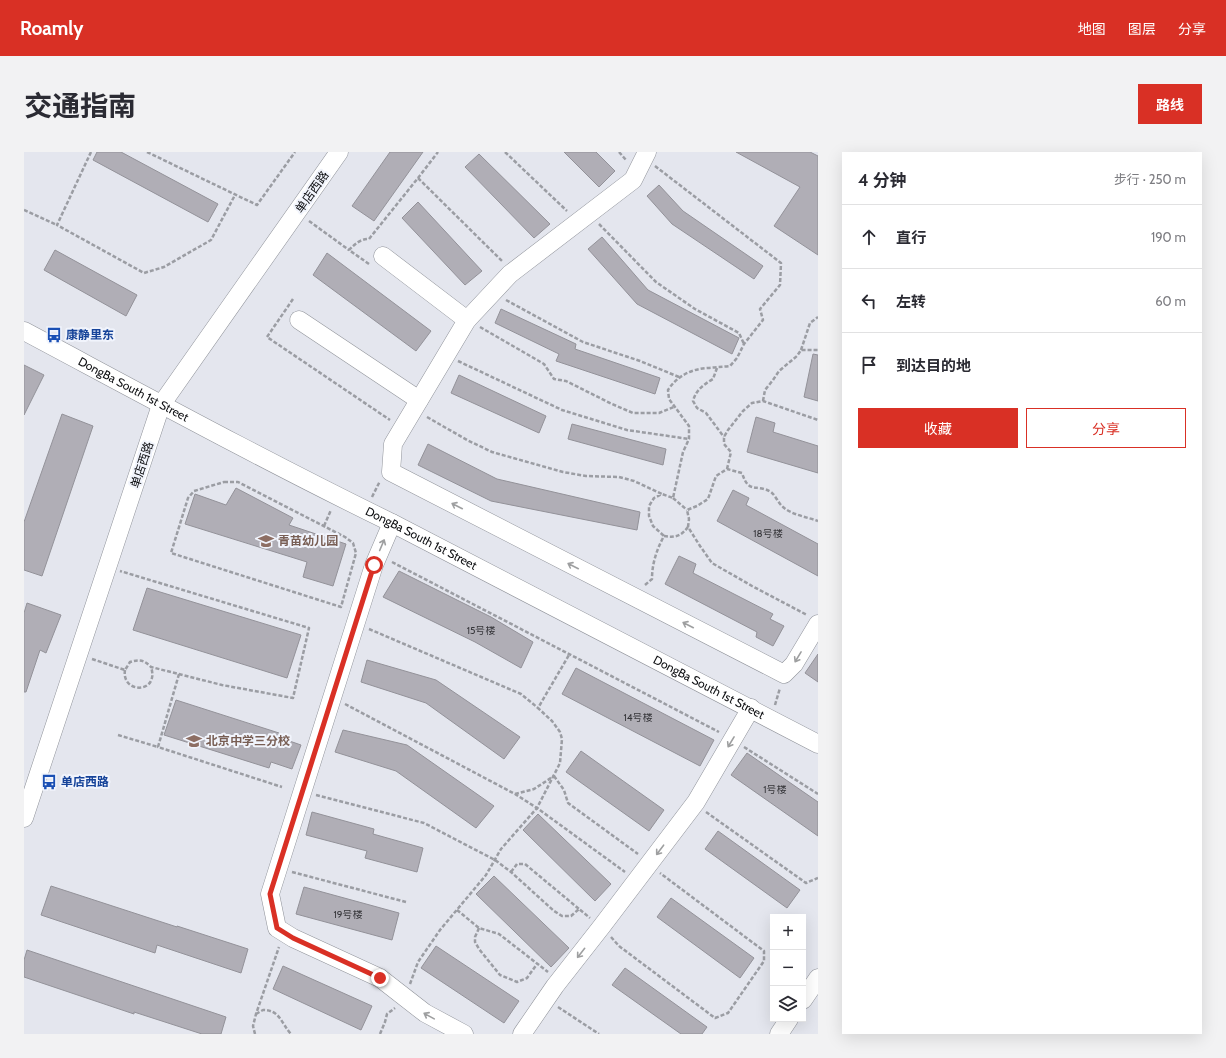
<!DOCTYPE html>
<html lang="zh">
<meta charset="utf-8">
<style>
:root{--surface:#fff;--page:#f2f2f3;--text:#2b2b33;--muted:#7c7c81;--line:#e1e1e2;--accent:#d93025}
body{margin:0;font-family:Cabin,"Noto Sans SC",sans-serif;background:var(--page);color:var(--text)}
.controls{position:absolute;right:12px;bottom:12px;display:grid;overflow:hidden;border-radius:0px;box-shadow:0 4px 16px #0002}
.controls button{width:36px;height:36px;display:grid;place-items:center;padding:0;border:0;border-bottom:1px solid var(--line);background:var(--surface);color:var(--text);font:20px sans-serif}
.stop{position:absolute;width:12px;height:12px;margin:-9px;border:3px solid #d93025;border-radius:50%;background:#fff}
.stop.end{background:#d93025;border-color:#fff;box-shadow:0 1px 4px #0008}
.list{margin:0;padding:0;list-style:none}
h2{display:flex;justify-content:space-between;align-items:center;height:52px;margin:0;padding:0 16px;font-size:17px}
h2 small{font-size:13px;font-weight:400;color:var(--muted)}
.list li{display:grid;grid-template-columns:26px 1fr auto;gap:12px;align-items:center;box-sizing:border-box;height:64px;padding:0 16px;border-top:1px solid var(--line)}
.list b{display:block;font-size:15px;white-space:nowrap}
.list em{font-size:13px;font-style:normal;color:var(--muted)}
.actions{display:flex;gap:8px;padding:12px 16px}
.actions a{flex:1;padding:9px 0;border:1px solid var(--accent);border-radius:0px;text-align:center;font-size:14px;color:var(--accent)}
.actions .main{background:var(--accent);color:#fff}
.icon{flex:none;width:22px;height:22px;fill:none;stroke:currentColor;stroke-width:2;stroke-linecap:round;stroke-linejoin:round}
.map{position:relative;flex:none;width:794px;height:882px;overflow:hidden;border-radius:0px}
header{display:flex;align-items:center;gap:24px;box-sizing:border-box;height:56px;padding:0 20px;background:var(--accent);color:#fff}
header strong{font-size:19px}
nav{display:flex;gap:22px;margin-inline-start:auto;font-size:14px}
.intro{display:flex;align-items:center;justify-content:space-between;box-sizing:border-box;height:96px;padding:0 24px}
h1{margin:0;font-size:28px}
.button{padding:10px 18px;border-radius:0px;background:var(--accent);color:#fff;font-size:14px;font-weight:700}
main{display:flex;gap:24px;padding:0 24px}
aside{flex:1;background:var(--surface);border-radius:0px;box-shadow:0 4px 16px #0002}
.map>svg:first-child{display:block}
</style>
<header>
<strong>Roamly</strong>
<nav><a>地图</a><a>图层</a><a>分享</a></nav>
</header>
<div class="intro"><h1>交通指南</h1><a class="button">路线</a></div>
<main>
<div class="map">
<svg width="794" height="882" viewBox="0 0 794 882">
<rect width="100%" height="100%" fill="#e4e6ee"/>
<g fill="#b0aeb6" stroke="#939299">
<path d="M73,0H97L194,52L184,70L69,8Z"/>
<path d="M366,0H399L350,69L328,54Z"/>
<path d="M540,0H572L591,19L575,35Z"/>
<path d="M712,0H786L794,4V103L750,74L776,35Z"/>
<path d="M455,2L526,72L510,86L441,15Z"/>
<path d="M635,33L659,59L739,114L730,127L648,72L623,44Z"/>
<path d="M394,50L458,119L441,133L378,66Z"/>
<path d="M578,85L624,138L715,186L708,202L613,152L564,97Z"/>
<path d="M31,98L113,143L102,164L20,118Z"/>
<path d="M303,101L407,179L392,199L289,123Z"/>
<path d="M477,157L552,192L551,197L636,226L631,242L532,209L535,202L471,171Z"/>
<path d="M789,202L794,203V249L780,245Z"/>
<path d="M0,213L20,223L0,263Z"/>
<path d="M435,223L522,264L515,281L427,241Z"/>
<path d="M38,262L69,274L18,424L0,418V370Z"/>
<path d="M732,265L751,271L749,280L794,294V321L723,300Z"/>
<path d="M548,272L642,297L639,313L544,287Z"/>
<path d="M404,292L473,327L616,360L613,378L467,349L394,313Z"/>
<path d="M212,336L269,366L265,373L322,392L309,434L279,425L283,410L161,372L171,342L202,353Z"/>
<path d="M709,338L725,346L722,353L794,392V424L693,369Z"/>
<path d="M655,404L672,412L669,421L749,462L746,467L760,474L749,494L732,485L733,480L641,432Z"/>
<path d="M375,419L467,465L509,490L497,516L451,490L359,445Z"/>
<path d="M123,436L277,483L263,526L109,478Z"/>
<path d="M3,451L37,463L22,501L16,498L2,540H0V461Z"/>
<path d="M794,502V530L781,521Z"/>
<path d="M343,508L412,528L496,585L480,607L402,551L337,530Z"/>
<path d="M552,516L690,588L676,614L538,542Z"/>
<path d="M152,548L255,581L254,585L277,593L268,617L247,610L245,616L140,583Z"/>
<path d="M319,578L383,593L470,654L452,676L372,619L311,600Z"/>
<path d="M557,599L640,658L625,679L542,620Z"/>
<path d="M723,601L794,650V684L707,623Z"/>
<path d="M288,660L350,677L349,682L399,696L393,720L341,706L343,699L282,683Z"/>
<path d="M514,662L587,732L571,749L499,678Z"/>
<path d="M694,679L776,738L763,756L681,697Z"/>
<path d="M470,724L545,796L527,815L452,742Z"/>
<path d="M27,734L153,775V774L224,797L217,821L133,793L131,801L17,763Z"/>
<path d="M280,735L375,761L368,788L272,762Z"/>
<path d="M647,746L730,806L716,826L633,765Z"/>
<path d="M412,794L495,849L480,871L397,816Z"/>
<path d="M3,798L202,865L197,882H178L110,860V862L0,825V808Z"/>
<path d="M259,814L348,854L337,878L249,837Z"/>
<path d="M601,816L683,875L678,882H657L588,833Z"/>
</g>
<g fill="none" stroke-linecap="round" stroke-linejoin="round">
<defs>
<g id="minor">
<path d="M623,0L609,28L486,122L443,168L369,292L367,320L760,522L770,512L794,472"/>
<path d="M359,104L443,168"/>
<path d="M275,168L395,248"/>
<path id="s1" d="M0,179C122,244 243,310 368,371L794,592"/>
<path d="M368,371L350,413L246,742L253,776L269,786L356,826L401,861L440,882"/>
<path d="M0,666L137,253L315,0"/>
<path d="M779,848L794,826"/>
<path d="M498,882L531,834L578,774L672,650L727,556"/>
<path d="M755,882L765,867"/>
</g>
</defs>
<use href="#minor" stroke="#90939a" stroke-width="19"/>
<g stroke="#9b9da3" stroke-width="2.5" stroke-dasharray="4 2" stroke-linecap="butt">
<path d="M67,0L33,73L120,121L140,115L187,88L211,43"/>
<path d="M123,0L233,53L271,0"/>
<path d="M481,0L543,59"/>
<path d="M595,0L602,8"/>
<path d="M631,14L757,111L756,133L736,157L739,168L720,192L713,206L706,214C698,215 691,215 684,216C667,217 653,224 644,238L645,247L665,274V287L659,300L649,346L638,342"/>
<path d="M394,26L478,109"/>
<path d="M0,58L33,73"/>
<path d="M285,69L325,98"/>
<path d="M575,72L632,130L671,157L715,181L720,192"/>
<path d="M345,112L325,98C331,92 336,87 345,87L394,26L414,0"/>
<path d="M269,147L243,185L366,268"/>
<path d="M482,148L559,190L616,209L655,225"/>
<path d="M456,175L520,212L530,227L542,229L588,252L609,261H635L650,255"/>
<path d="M777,198L786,171L794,165"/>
<path d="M434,209L538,258L603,278L665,287"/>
<path d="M693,216L689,227C679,233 672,238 669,249L673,256L682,261L700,285"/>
<path d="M739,249L741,238L749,228L755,219L773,204L777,198H794"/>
<path d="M403,265L443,288L468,300L539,320L562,324L595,325L610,329L638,342L630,346L625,354V364L629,374L640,384"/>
<path d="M703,317L707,300L700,292V285L704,278L719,259L728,251L739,249L794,268"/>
<path d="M200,330H214L321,385L329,391L332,401L317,455L147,401L164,346L170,339Z"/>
<path d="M348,345L356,329"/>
<path d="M649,346L663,358"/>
<path d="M300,374L307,358"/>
<path d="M664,375L665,367L663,358L673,354L684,347L692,324L703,317L718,321C725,343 732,331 747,340C752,344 754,351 759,355C768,363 783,365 794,369"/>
<path d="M368,410L695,580"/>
<path d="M621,433L628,427C628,411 633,397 640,384C652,386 657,384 664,375L676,394L688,411L728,434L783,463"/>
<path d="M345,477L497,542L514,556"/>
<path d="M68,507L101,518L106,510C116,507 120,508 127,515L198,533L269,546L285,476L96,419"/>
<path d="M101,518C97,542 136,542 127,515"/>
<path d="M155,522L134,595L258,635"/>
<path d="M321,552L491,642L513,656L601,720"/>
<path d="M751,553L756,536"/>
<path d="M94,583L134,595"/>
<path d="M720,595L794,642"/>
<path d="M530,624L540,638L544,651L614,702"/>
<path d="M491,642L510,637L530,624"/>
<path d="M292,643L400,671L471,708L487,720L530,759L538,764H547L555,757L566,766"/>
<path d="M682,660L782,731L794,726"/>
<path d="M268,720L382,750"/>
<path d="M487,720L493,712H501L555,757"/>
<path d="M433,758L455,776L475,782L524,820"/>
<path d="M455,776L451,785V790L455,797L476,823L493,830L503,826L513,812"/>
<path d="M587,785L595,794L691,866L704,861L740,809V799L636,721"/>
<path d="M386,832L394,810L416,778L462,723L477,697L513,656L533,617L536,611L538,587L536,580L528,569L514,556L545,503"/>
<path d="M534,855L575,882"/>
<path d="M232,862L239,858C256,858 257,871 267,882"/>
<path d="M231,882L229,874L232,862L255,795"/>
<path d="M356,882L361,870L363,862L371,856"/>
</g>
<use href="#minor" stroke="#fff" stroke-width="18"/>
</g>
<defs><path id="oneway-shaft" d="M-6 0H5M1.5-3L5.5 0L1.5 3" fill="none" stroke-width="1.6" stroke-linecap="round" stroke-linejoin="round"/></defs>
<g stroke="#9e9fa0">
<use href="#oneway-shaft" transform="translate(433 354) rotate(-153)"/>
<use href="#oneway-shaft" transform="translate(358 393) rotate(-67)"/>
<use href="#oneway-shaft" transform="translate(549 414) rotate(-153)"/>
<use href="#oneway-shaft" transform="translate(664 473) rotate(-153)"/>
<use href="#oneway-shaft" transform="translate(774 505) rotate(121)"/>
<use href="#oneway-shaft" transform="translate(707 590) rotate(121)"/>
<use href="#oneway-shaft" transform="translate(636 698) rotate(127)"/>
<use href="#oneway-shaft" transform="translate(557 801) rotate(128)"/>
<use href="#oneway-shaft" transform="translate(405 864) rotate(-151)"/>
</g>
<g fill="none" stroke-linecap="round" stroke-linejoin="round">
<path stroke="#d93025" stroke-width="5" d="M350,413L246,742L253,776L269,786L356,826"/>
</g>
<defs>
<symbol id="bus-bare" viewBox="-9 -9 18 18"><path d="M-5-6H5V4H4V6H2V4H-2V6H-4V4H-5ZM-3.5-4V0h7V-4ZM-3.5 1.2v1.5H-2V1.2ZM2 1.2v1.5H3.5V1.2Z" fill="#1a4fb4" stroke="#f1f4fc" stroke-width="2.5" paint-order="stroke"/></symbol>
<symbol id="school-bare" viewBox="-9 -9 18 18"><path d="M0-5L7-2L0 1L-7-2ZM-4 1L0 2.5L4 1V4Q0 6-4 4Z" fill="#8d6e63" stroke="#f1f4fc" stroke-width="2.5" paint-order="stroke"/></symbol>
</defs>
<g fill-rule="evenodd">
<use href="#bus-bare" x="19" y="172" width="22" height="22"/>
<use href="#school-bare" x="231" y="378" width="22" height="22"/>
<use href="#school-bare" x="159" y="578" width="22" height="22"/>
<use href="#bus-bare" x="14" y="619" width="22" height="22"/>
</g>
<g text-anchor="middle" stroke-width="4" stroke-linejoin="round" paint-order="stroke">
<g font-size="10" fill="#36363a">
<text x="744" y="385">18号楼</text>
<text x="457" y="482">15号楼</text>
<text x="614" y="569">14号楼</text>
<text x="751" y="641">1号楼</text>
<text x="324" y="766">19号楼</text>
</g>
<g font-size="12" fill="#0d0e11" stroke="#f1f4fc">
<text transform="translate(288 40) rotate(-55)" y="4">单店西路</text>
<text dy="4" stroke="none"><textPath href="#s1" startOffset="124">DongBa South 1st Street</textPath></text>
<text transform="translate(118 313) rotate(-72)" y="4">单店西路</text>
<text dy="4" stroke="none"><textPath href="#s1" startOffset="448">DongBa South 1st Street</textPath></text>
<text dy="4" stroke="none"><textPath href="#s1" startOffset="772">DongBa South 1st Street</textPath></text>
</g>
<g font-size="12" font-weight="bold" fill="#164399" stroke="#f1f4fc" text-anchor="start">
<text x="42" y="187">康静里东</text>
<text x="37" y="634">单店西路</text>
</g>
<g font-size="12" font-weight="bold" fill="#785e54" stroke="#f1f4fc" text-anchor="start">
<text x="254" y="393">青苗幼儿园</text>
<text x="182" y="593">北京中学三分校</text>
</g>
</g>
</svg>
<div class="controls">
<button>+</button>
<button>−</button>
<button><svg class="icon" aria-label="layers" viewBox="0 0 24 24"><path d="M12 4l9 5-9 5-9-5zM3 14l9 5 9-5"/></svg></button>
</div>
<div class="stop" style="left:350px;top:413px"></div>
<div class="stop end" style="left:356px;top:826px"></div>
</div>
<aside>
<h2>4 分钟<small>步行 · 250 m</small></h2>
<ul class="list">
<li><svg class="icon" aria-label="ahead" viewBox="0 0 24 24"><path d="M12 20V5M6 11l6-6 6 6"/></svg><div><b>直行</b></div><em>190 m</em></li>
<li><svg class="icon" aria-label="left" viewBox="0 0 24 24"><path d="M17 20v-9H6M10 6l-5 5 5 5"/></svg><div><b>左转</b></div><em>60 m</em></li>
<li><svg class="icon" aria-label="arrive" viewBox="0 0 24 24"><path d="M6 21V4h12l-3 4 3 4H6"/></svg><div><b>到达目的地</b></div></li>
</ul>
<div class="actions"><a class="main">收藏</a><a>分享</a></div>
</aside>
</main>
